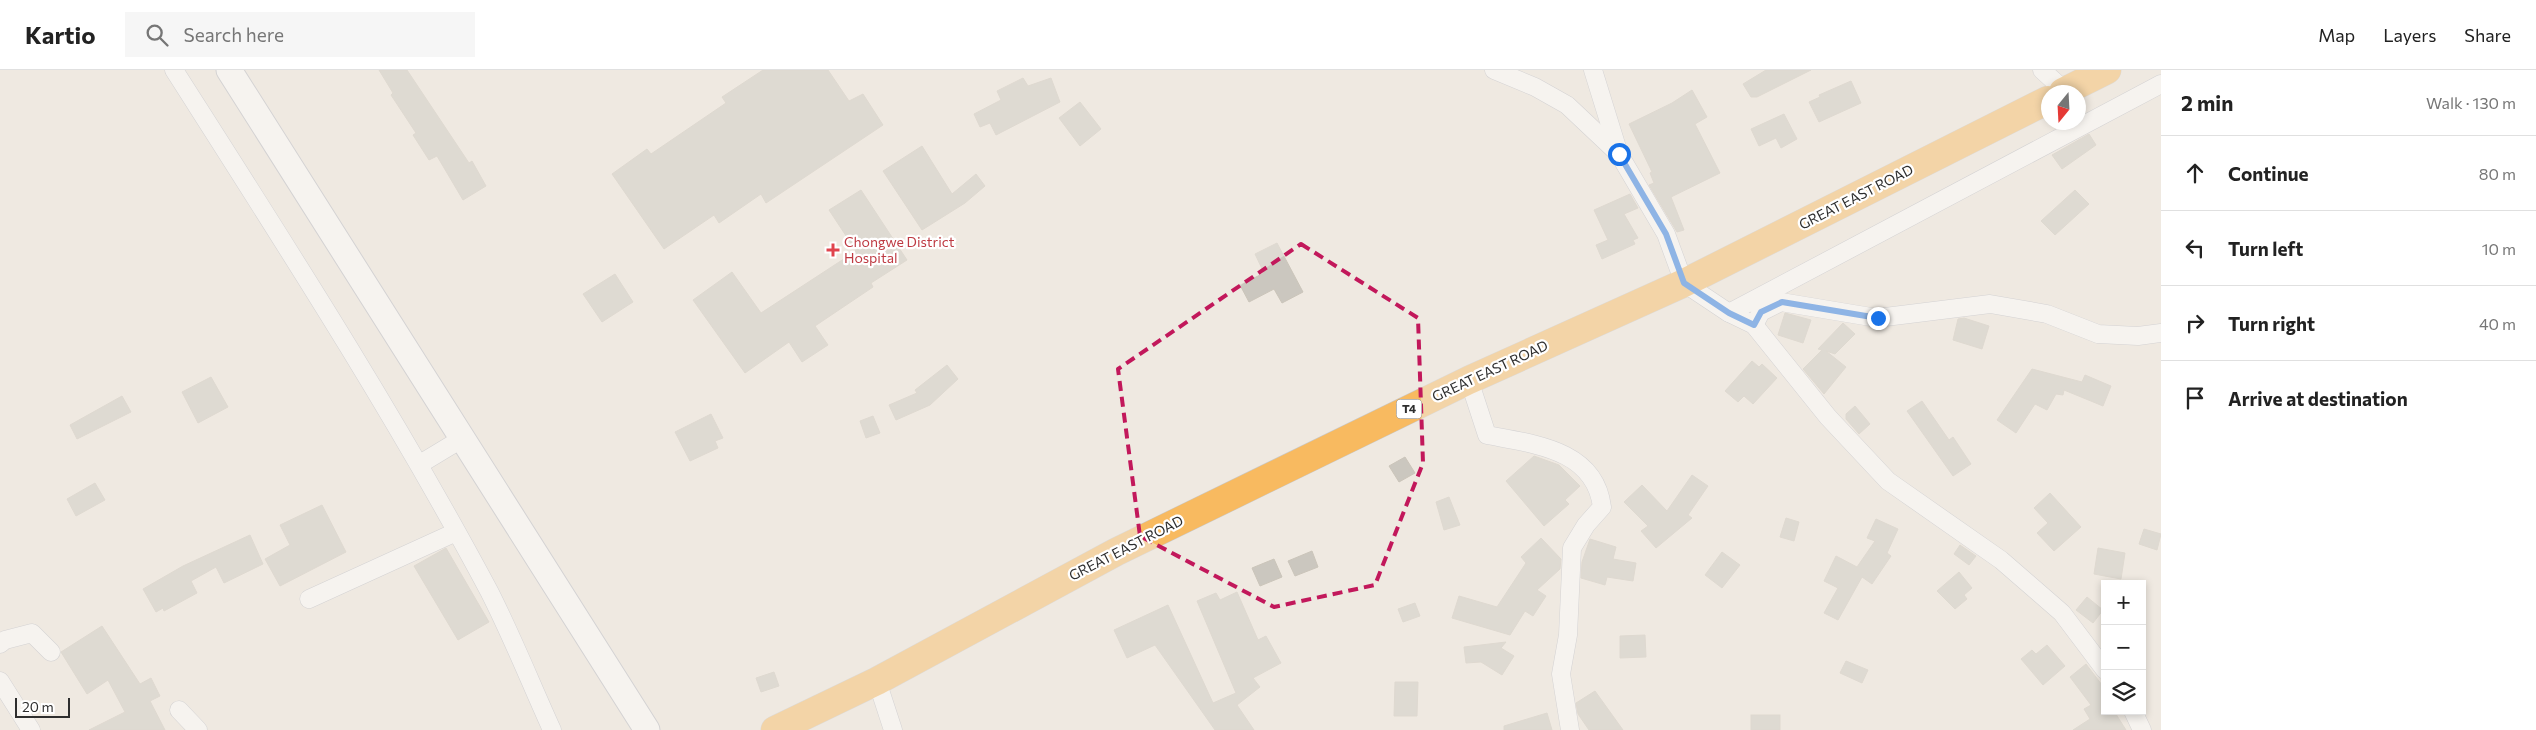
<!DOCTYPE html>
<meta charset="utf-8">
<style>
:root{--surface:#fff;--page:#f6f6f6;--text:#222;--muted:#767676;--line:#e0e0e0}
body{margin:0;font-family:Commissioner,sans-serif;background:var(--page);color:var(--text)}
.controls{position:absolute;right:15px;bottom:15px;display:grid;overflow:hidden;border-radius:0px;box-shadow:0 2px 8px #0003}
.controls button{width:45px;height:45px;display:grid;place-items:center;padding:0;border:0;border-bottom:1px solid var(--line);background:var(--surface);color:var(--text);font:25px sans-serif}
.compass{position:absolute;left:2041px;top:15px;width:45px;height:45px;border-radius:50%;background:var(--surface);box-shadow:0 2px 8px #0003;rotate:198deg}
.scale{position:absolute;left:15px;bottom:12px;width:55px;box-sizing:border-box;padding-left:5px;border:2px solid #2e2e2e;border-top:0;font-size:14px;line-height:18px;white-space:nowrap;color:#2e2e2e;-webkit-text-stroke:4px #fff;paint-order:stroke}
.stop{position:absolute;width:15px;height:15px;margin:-11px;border:4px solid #1a73e8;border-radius:50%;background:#fff}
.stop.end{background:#1a73e8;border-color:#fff;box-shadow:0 1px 5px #0008}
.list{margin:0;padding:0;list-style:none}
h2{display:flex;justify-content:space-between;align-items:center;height:65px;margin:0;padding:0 20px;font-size:21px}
h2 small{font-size:16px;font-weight:400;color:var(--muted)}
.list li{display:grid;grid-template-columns:32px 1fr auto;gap:15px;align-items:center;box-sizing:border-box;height:75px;padding:0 20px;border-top:1px solid var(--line)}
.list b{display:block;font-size:19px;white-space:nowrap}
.list em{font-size:16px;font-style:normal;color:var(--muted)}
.icon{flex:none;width:28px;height:28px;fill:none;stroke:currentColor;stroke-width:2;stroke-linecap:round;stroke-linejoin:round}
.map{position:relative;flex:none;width:2161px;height:660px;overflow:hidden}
header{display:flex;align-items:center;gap:30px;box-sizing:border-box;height:70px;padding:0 25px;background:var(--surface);border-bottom:1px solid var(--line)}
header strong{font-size:24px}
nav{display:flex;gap:28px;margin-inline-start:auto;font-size:18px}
.search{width:350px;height:45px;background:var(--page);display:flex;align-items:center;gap:12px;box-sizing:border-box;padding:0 18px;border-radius:0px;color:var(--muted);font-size:19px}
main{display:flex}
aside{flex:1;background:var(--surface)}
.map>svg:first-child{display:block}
</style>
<header>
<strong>Kartio</strong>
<div class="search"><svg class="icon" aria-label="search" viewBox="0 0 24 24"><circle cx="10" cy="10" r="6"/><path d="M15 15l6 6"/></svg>Search here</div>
<nav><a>Map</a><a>Layers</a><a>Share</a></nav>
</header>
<main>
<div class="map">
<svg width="2161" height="660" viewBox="0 0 2161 660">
<rect width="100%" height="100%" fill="#efe9e1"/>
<g fill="#cbc7bf" stroke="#cbc5ba">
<path d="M379,0H407L469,93L472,91L486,116L463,130L437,86L429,90L413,65L416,63L391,25L393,23Z"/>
<path d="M763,0H828L849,31L863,24L883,55L766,133L761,124L719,153L714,145L664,179L612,104L647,79L651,84L726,33L722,27Z"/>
<path d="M1766,0H1811L1757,27H1751L1743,14Z"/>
<path d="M1023,8L1028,16L1051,8L1060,32L996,65L990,53L980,57L974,44L1001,30L997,21Z"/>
<path d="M1851,11L1861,33L1819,52L1809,32L1820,27L1819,25Z"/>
<path d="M1692,20L1707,47L1695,54L1720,103L1671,127L1684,160L1677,162L1649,115L1654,113L1650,103L1652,102L1629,54L1672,33Z"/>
<path d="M1080,32L1101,59L1080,76L1059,48Z"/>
<path d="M1784,44L1797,69L1781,78L1776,68L1759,76L1751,59Z"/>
<path d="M2089,64L2096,75L2062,99L2052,85Z"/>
<path d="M922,76L952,124L976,104L985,116L965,133L922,160L883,101Z"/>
<path d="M861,120L907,190L871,213L873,217L815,256L828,275L802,292L789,272L745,303L693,230L732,202L761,243L856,181L829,140Z"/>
<path d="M2075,120L2089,134L2055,165L2041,151Z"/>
<path d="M1630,124L1638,138L1624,144L1638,168L1633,170L1635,174L1602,189L1596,175L1608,170L1594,140Z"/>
<path d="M1277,173L1303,222L1282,233L1274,219L1249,232L1240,215L1264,203L1255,184Z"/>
<path d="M615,204L633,232L602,252L583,224Z"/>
<path d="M1785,243L1811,250L1803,273L1778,265Z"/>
<path d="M1964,248L1989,256L1982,279L1953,270L1958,249Z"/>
<path d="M1843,253L1855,264L1835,284L1826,281L1846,297L1824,324L1803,299L1822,280L1818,279Z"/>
<path d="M1752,291L1759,297L1762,294L1777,308L1753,334L1744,326L1738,332L1725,321Z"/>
<path d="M947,295L958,309L930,335L896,350L889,335L917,323L915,320Z"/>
<path d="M2032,299L2082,312L2085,305L2111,316L2103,336L2064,320L2063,325L2056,324L2047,340L2035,334L2016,363L1997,350Z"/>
<path d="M211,307L228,337L198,353L182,322Z"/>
<path d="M122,326L131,342L77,369L70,355Z"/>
<path d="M1922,331L1949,370L1953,367L1971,394L1953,406L1907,341Z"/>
<path d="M1855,336L1870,354L1859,364L1846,349V344Z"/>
<path d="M711,344L723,368L715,371L718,378L690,391L675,362Z"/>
<path d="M873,346L880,363L866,368L860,351Z"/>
<path d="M1534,386L1559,395L1580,416L1565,430L1569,434L1544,456L1506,411Z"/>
<path d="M1405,387L1415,403L1399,412L1389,396Z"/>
<path d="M1692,405L1708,416L1688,445L1692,448L1656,478L1641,461L1648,456L1624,432L1642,415L1667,441Z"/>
<path d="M95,413L105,430L76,446L67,429Z"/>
<path d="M2050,423L2081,457L2054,481L2037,463L2048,453L2034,438Z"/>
<path d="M1449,427L1460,455L1444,460L1436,432Z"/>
<path d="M322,435L346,482L280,516L265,489L290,475L280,455Z"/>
<path d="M1786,448L1799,452L1794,471L1780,467Z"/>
<path d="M1876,449L1898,459L1887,483L1891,486L1872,514L1862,507L1838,550L1824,543L1838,518L1824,511L1836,486L1857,497L1875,471L1867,468Z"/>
<path d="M2144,459L2161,464L2157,480L2139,474Z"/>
<path d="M250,465L263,494L224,513L216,497L191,511L197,523L164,541L163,538L156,542L143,519L183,496Z"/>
<path d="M1541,468L1561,489L1560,499L1537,520L1546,526L1533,546L1525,541L1510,565L1452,548L1459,526L1497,537L1526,493L1521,487Z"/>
<path d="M1590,469L1616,477L1613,489L1636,493L1633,511L1607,507L1605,515L1581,508L1582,492Z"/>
<path d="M1960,475L1976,486L1969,495L1954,484Z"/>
<path d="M446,478L489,552L458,570L414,496Z"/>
<path d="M2098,478L2125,483L2121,509L2094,504Z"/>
<path d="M1312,481L1318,497L1295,506L1288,491Z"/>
<path d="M1722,482L1740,495L1722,518L1705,505Z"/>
<path d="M1274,489L1282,507L1260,516L1252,498Z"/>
<path d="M1959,502L1972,518L1964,525L1967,529L1955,539L1937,521Z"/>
<path d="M1237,522L1258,570L1266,566L1281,593L1253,608L1260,617L1237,635L1254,660H1215L1155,575L1127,588L1114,560L1168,535L1213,633L1236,623L1197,531L1216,523L1220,530Z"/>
<path d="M2087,527L2103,540L2093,553L2076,540Z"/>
<path d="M1415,533L1420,546L1403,552L1398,539Z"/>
<path d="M102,556L140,614L151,608L160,626L150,631L165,660H89L125,642L108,610L87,624L61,582Z"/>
<path d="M1645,565L1646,587L1620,588V566Z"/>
<path d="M1506,572L1501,578L1514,586L1502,605L1481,592L1466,593L1464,577Z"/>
<path d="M2047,575L2065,596L2043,615L2021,589L2032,580L2036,584Z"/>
<path d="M1846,591L1868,600L1862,613L1840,603Z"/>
<path d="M2086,594L2105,619V641H2114L2126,660H2073L2090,649L2084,639L2091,635L2070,607Z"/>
<path d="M774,602L779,616L761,622L756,608Z"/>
<path d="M1395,612H1418L1417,646H1394Z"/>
<path d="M1595,621L1623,660H1589L1578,644L1576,633Z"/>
<path d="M1547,643L1552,660H1504V656Z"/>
<rect x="1751" y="645" width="29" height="15"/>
</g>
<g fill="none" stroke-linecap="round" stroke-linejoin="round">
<defs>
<g id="minor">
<path d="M174,0C283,171 393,341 489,521C512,566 531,614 552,660"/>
<path d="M1494,0L1535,17L1567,35L1619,84L1666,164L1684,213L1729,243L1754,255L1828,347L1888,411L2001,490L2062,543L2105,600"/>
<path d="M1593,0L1619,84"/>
<path d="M2042,0L2065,21"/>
<path d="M1729,243L2161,14"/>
<path d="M1754,255L1761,242L1781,232L1877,248L1990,234L2047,244L2098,264L2138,266L2161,263"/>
<path d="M1469,310L1487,365C1533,374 1595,379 1602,437L1586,455L1572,478L1568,565L1561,604L1570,660"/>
<path d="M420,394L463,368"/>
<path d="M309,529L456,462"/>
<path d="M0,574L5,570L32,563L51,582"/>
<path d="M0,611L31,660"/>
<path d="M877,611L893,660"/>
<path d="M179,640L198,660"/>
<path d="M2133,641L2142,660"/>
</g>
<path id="secondary" d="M229,0L647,660"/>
<g id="trunk">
<path d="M2063,22L2107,0"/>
<path d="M775,660L877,611L1116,482L1469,310L1684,213L2048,30"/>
</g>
</defs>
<use href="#minor" stroke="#b4b7c1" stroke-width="19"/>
<use href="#secondary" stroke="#b4b7c1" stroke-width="27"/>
<use href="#trunk" stroke="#c9c9c9" stroke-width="29"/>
<use href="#minor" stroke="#fff" stroke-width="18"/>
<use href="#secondary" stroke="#fff" stroke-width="25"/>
<use href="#trunk" stroke="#f8ba60" stroke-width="28"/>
</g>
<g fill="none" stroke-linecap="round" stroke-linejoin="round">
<path stroke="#1a73e8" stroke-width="6" d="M1619,84L1666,164L1684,213L1729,243L1754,255L1761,242L1782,232L1878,248"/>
</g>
<path d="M0 0H2161V660H0ZM1301,174L1418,248L1423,393L1375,515L1274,537L1140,466L1118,299Z" fill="#efe9e1" fill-opacity=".55" fill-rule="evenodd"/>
<path fill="none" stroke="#c2185b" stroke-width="4" stroke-dasharray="10 6" stroke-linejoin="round" d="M1301,174L1418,248L1423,393L1375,515L1274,537L1140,466L1118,299Z"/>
<path fill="#e0444e" stroke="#fff" stroke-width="2" d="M830.5 172.5h5v5h5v5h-5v5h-5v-5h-5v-5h5z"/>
<g text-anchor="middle" stroke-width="4.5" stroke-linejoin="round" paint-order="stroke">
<rect fill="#fff" stroke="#6d6d6d" stroke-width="1" x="1396.5" y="329.5" width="25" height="19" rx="4"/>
<g font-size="12" font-weight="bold" fill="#2e2e2e">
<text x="1409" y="343">T4</text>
</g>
<g font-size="14" fill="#2e2e2e" stroke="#fff">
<text transform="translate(1856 127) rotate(-27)" y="5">GREAT EAST ROAD</text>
<text transform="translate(1490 301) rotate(-25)" y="5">GREAT EAST ROAD</text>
<text transform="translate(1126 478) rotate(-27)" y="5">GREAT EAST ROAD</text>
</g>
<g font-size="14" fill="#be3a42" stroke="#fff" text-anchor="start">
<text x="844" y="177">Chongwe District<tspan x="844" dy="16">Hospital</tspan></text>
</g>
</g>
</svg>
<div class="controls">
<button>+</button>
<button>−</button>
<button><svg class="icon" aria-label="layers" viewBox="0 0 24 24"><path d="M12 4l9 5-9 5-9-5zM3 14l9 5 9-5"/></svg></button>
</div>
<svg class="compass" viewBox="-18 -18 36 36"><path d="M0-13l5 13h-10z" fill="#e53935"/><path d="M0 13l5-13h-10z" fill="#767676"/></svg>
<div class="scale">20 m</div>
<div class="stop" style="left:1619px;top:84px"></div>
<div class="stop end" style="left:1878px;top:248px"></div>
</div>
<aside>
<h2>2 min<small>Walk · 130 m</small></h2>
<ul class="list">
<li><svg class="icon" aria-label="ahead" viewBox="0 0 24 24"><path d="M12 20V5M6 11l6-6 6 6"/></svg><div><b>Continue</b></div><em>80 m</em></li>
<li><svg class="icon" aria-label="left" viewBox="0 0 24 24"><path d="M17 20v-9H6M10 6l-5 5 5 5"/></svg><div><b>Turn left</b></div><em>10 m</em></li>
<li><svg class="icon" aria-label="right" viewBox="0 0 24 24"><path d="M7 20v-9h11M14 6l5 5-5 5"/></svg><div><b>Turn right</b></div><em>40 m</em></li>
<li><svg class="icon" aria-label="arrive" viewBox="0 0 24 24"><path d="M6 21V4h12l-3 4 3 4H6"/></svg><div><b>Arrive at destination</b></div></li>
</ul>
</aside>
</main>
